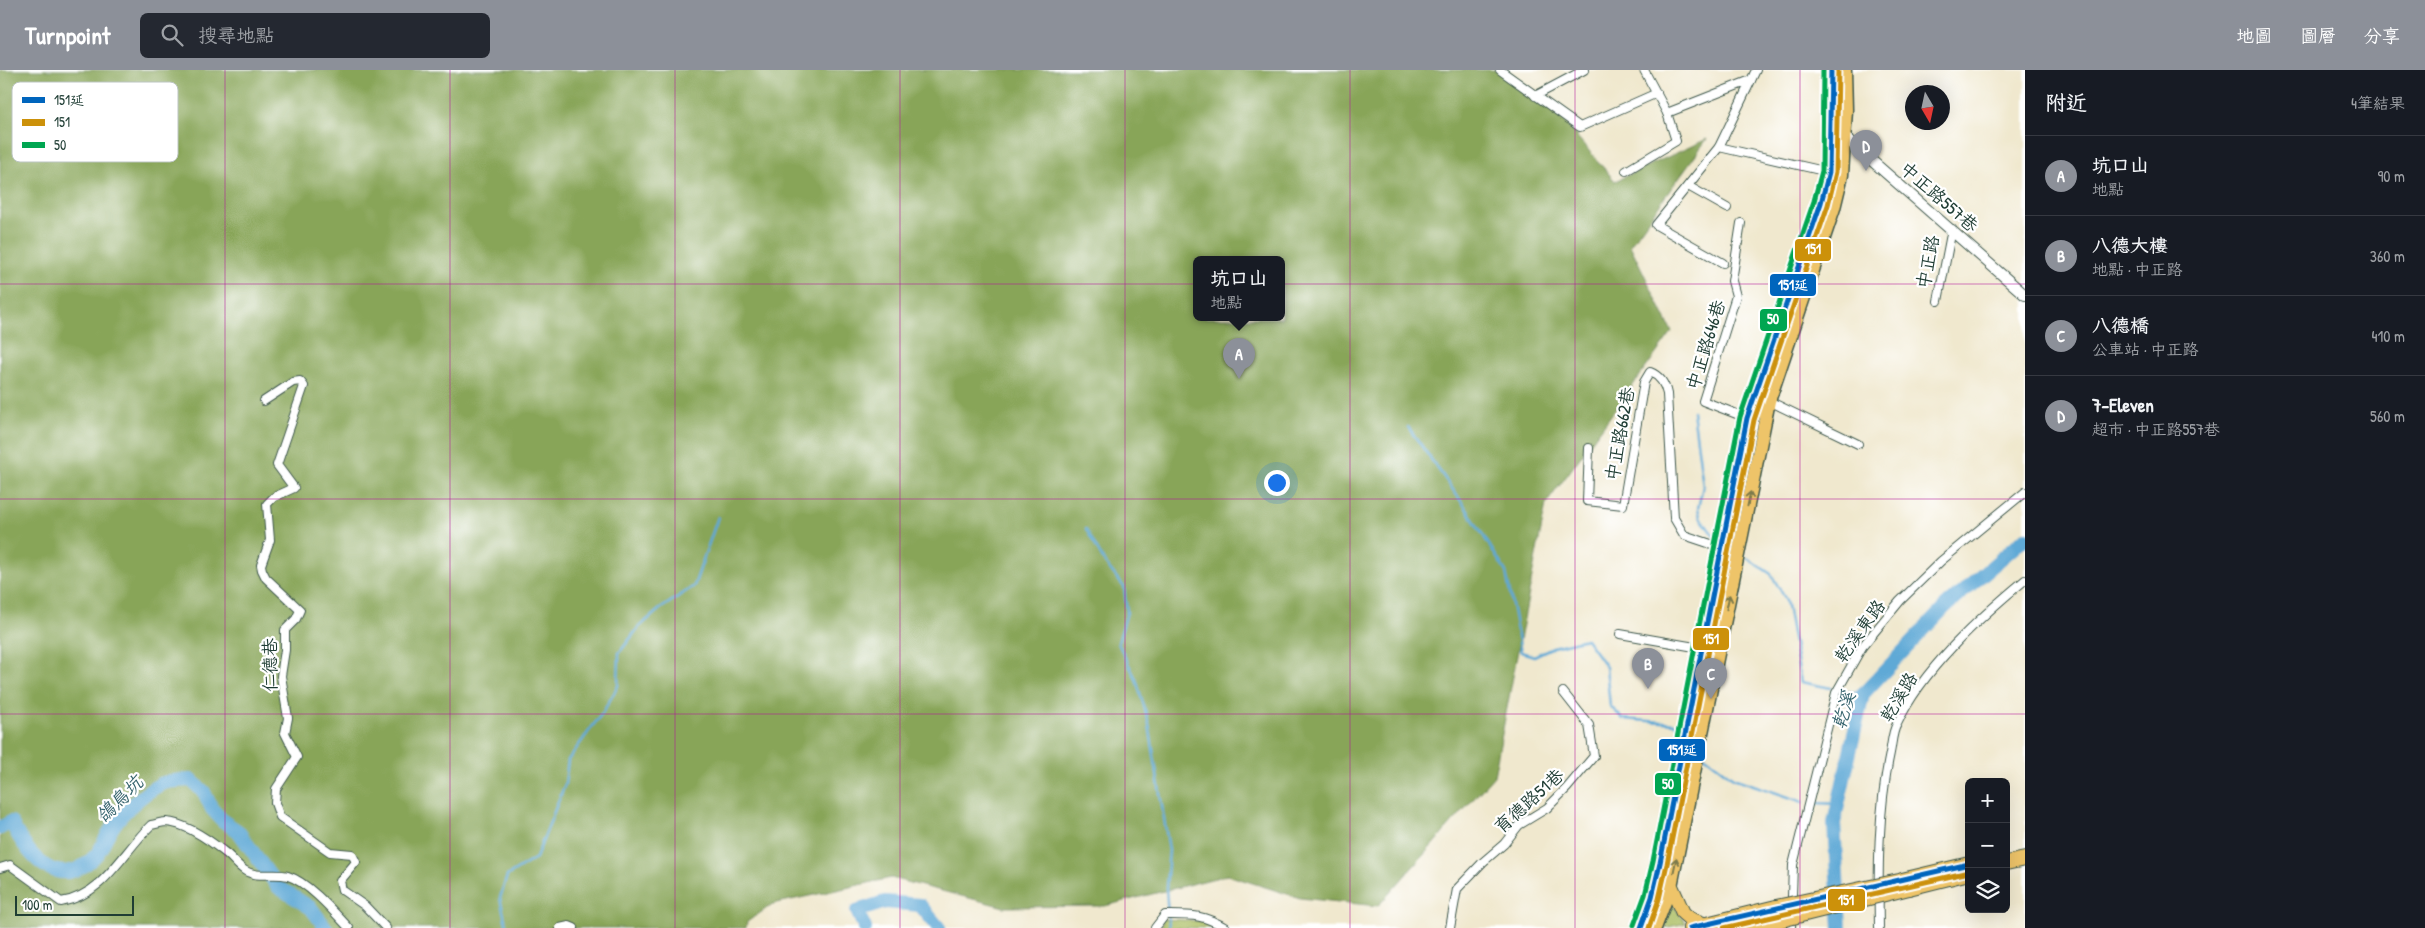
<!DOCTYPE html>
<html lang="zh-TW">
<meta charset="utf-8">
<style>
:root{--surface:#171b24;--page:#242831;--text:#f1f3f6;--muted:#9ea1a6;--line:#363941;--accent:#8c9099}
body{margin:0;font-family:"Patrick Hand","LXGW WenKai TC",sans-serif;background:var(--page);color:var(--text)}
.controls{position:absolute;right:15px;bottom:15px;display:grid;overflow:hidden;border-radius:8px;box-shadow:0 5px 20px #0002}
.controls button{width:45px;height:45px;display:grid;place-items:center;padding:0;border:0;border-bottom:1px solid var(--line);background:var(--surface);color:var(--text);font:25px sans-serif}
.compass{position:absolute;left:1905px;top:15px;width:45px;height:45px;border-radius:50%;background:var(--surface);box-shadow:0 5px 20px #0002;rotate:171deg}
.scale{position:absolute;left:15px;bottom:12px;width:119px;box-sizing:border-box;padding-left:5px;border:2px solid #1f3d34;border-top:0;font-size:14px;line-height:18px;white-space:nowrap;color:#1f3d34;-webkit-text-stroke:4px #fff;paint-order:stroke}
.you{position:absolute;left:1276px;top:412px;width:18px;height:18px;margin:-12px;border:4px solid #fff;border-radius:50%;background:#1a73e8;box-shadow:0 0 0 8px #1a73e833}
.badge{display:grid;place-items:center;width:32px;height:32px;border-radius:50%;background:var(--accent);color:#fff;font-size:16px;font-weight:700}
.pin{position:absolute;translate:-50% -41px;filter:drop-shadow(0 1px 2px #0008)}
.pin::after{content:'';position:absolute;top:26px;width:18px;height:15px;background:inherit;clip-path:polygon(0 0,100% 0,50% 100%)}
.popup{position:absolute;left:1193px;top:186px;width:92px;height:65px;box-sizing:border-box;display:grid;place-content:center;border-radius:8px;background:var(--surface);filter:drop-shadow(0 1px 4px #0005);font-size:16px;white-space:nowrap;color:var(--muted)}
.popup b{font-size:19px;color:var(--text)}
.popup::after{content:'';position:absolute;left:50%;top:100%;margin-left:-10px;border:10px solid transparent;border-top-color:var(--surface)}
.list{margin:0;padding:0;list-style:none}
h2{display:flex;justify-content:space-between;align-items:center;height:65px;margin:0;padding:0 20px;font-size:21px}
h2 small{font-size:16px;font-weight:400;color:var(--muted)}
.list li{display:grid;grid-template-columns:32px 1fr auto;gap:15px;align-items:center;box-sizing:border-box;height:80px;padding:0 20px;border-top:1px solid var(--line)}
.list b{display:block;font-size:19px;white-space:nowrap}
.list p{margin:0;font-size:16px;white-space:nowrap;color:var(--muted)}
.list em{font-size:16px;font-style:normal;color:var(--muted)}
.icon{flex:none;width:28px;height:28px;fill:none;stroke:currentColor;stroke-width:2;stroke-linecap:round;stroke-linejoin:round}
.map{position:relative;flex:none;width:2025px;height:858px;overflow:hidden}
header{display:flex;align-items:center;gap:30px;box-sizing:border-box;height:70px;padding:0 25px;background:var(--accent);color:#fff}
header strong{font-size:24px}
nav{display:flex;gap:28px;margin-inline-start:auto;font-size:18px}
.search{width:350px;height:45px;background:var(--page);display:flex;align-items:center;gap:12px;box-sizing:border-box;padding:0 18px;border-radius:8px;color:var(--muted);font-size:19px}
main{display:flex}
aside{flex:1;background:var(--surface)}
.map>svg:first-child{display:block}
</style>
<header>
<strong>Turnpoint</strong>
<div class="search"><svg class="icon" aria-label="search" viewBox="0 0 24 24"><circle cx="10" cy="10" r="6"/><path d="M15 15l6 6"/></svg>搜尋地點</div>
<nav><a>地圖</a><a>圖層</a><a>分享</a></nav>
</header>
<main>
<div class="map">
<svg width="2025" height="858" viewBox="0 0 2025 858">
<rect width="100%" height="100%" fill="#fff"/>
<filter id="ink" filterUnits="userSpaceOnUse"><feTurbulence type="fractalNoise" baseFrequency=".02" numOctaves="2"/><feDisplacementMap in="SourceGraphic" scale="10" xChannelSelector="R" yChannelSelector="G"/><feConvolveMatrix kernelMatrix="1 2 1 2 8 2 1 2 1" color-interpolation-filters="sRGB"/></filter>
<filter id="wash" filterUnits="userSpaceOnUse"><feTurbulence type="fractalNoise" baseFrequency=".0096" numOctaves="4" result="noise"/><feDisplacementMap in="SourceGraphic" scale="20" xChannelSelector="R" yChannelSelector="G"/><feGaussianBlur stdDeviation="1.12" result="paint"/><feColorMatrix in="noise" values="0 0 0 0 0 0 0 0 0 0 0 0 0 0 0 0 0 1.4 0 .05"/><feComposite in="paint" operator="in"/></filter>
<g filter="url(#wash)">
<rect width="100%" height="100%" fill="#f0e8ce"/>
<g fill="#abbe62" stroke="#657e4b">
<path d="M1673,835L1686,853L1664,858Z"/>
<path d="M1162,849L1203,851L1215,858H1162Z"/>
</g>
<path fill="#88a558" stroke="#547146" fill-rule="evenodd" d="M0,0H1508L1560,47L1615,111L1707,69L1630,175L1672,262L1546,434L1494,706L1378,836L1300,828L1227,805L1105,836L1004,837L891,808L773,834L747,852L746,858H0ZM1196,190H1282V248H1196Z"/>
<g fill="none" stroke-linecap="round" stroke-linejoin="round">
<g stroke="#5ea9d6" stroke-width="2.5">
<path d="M1693,341L1703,416L1698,438L1700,447L1716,469"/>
<path d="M1408,357L1466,438L1506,502L1521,582L1534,586L1553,577L1586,569L1606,597L1610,636L1623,649L1675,653L1681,660"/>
<path d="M1086,459L1105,493L1124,517L1127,542L1118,573L1136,609L1149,654L1169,780L1166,818L1169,858"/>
<path d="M1747,488L1771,504L1786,530L1801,612L1831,618"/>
<path d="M1845,621L1863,624"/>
<path d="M1703,685L1733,708L1803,732"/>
<path d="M1817,733L1838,734"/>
<path d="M507,858L500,828L507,806L536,788L565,714L568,690L603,642L618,616L619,583L639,557L660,539L694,516L718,447"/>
</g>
<g stroke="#5ea9d6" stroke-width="14">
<path d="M0,758L11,752C28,786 59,826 97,784C102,778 105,768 110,761C121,743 142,724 161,714C169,710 182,711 191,710L204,722L212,739L223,751L238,761L278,817L311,838L326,858"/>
<path d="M865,858L857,841L885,832L920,835L939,858"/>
<path d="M1840,858L1834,753L1863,624L1945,537L2025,468"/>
</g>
</g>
</g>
<g filter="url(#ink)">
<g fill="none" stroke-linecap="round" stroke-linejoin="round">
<defs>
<g id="minor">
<path d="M1500,0L1580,57L1657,23"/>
<path d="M1535,26L1584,0"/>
<path d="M1667,43L1751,10"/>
<path d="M1719,77L1833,103"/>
<path d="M1626,101L1676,71L1667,43L1644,0"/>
<path d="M1688,116L1727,138"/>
<path d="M1741,153L1732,211L1736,226L1703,331L1747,348"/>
<path d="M1723,193L1656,155L1719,77L1756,0"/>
<path d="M1938,231L1952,159"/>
<path d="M264,331L293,312L300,311L304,316L277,395L294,418L274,427L267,434L270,470L261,495L262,500L266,508L300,540L296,549L285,560V580L281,606L288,648L285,663L297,687L276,719L275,733L280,747L330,782L352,784L356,792L340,811L342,820L365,836L386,858"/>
<path d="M1769,331L1858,374"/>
<path d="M1589,378L1587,431L1623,435L1644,312L1650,302C1660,306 1665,314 1667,324L1674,448L1684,465L1720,477"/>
<path d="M1620,564L1718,581"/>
<path d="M0,798L10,795L61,832C104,825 122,783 151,755C156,754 162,752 166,752C186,753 212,772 227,784C233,789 237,795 244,800C257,809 274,802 288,806C308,812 335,843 349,858"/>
<path d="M560,858L569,856L574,858"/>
<path d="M1155,858L1165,845C1191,845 1203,844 1226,858"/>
<path d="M1450,858L1457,819L1483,792L1504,774L1519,755L1547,738L1567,718L1594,686L1589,655L1563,622"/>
<path d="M1791,858L1793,795L1836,623L1862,577L1900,531L1941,491L2025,422"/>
<path d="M1879,858C1878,800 1878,740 1890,683C1892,674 1892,662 1897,654C1922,600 1979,548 2025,510"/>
</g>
<path id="tertiary" d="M1830,54L2025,225"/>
<g id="primary">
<path d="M1641,858L1652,827L1660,793L1747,348L1821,133L1829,102L1831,0"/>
<path d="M1655,858L1671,816L1678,782L1769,331L1834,138L1842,105L1846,40L1845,0"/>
</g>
<g id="motorway">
<path d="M2006,793L2025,789"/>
<path d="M1902,810L1969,794"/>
<path d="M1671,816L1683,843L1690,849L1706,855"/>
<path d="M1690,858L1776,837"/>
<path d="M1745,858L1781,850"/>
</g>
</defs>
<use href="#minor" stroke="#3e574b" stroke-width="10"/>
<use href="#tertiary" stroke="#3e574b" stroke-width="12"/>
<use href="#primary" stroke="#3e574b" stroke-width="15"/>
<use href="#motorway" stroke="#3e574b" stroke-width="16"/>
<use href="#minor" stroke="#fff" stroke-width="8"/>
<use href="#tertiary" stroke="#fff" stroke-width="10"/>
<use href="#primary" stroke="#eec469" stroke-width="12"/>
<use href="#motorway" stroke="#eec469" stroke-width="14"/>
<defs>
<g id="motorway-bridge">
<path d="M1776,837L1899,811"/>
<path d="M1781,850L1969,803"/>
</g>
</defs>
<use href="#motorway-bridge" stroke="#3e574b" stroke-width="16" stroke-linecap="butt"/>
<use href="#motorway-bridge" stroke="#eec469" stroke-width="14"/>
<defs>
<g id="bus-1">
<path d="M1641,858L1652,827L1660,793L1747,348L1821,133L1829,102L1831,0"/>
<path d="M1690,858L1969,794"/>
</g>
<g id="bus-2">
<path d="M1649,858L1659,829L1667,794L1754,350L1828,135L1836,102L1838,0"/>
<path d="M1724,858L1969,802"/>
</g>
<path id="bus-3" d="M1634,855L1645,825L1653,791L1740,347L1814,131L1822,101L1823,0"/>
</defs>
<use href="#bus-1" stroke="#fff" stroke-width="9"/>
<use href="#bus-2" stroke="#fff" stroke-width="9"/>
<use href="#bus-3" stroke="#fff" stroke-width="9"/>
<use href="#bus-1" stroke="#0065bd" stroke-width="5"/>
<use href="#bus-2" stroke="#cc910a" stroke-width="5"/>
<use href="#bus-3" stroke="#00a651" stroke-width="5"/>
</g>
<defs><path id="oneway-shaft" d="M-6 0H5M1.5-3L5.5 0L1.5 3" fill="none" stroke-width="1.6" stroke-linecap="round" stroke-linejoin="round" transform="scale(1.25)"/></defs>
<g stroke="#7c7a4c">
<use href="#oneway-shaft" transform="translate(1749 429) rotate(-78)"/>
<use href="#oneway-shaft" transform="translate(1728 532) rotate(-78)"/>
<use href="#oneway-shaft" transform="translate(1675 795) rotate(-78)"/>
</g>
</g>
<path fill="none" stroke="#b5179e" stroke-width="1" stroke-opacity="0.55" d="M225,0V858M450,0V858M675,0V858M900,0V858M1125,0V858M1350,0V858M1575,0V858M1800,0V858M0,214H2025M0,429H2025M0,644H2025"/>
<g text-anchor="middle" stroke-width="4.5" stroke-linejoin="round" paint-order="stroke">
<g font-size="18" fill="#1f3d34" stroke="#fff">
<text transform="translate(1939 127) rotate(41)" y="6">中正路557巷</text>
<text transform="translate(1928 192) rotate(-79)" y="6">中正路</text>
<text transform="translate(1706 275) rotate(-73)" y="6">中正路646巷</text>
<text transform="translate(1620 364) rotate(-80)" y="6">中正路662巷</text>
<text transform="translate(1860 561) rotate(-54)" y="6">乾溪東路</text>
<text transform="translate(270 595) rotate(-90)" y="6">仁德巷</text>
<text transform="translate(1899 627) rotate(-59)" y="6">乾溪路</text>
<text transform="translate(1529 731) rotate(-42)" y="6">育德路51巷</text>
</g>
<g font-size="19" font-style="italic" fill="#35636d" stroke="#fff">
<text transform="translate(1843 640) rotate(-73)" y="7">乾溪</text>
<text transform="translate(119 729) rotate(-45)" y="7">鴿鳥坑</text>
</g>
</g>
<rect x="12" y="12" width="166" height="80" rx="8" fill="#fff" stroke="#bcc5c2" stroke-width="1"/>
<rect x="22" y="27" width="23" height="6" fill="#0065bd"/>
<rect x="22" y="49" width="23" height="7" fill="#cc910a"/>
<rect x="22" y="72" width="23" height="6" fill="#00a651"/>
<g font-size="14" fill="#1f3d34">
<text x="54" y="35">151延</text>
<text x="54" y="57">151</text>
<text x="54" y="80">50</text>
</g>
<g stroke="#fff" stroke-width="2">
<rect x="1794" y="168" width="38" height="24" rx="5" fill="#cc910a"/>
<rect x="1769" y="203" width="48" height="24" rx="5" fill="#0065bd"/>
<rect x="1759" y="238" width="29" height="24" rx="5" fill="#00a651"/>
<rect x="1692" y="557" width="38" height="24" rx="5" fill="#cc910a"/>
<rect x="1658" y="668" width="48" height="24" rx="5" fill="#0065bd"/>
<rect x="1654" y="702" width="28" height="24" rx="5" fill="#00a651"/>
<rect x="1827" y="818" width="39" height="24" rx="5" fill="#cc910a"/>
</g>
<g font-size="14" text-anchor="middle" font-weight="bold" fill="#fff">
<text x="1813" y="184">151</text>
<text x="1793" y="220">151延</text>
<text x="1773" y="254">50</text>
<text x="1711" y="574">151</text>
<text x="1682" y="685">151延</text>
<text x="1668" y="719">50</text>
<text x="1846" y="835">151</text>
</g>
</svg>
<div class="controls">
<button>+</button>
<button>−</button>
<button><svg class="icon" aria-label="layers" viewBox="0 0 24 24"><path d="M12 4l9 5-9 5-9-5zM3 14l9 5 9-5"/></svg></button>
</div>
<svg class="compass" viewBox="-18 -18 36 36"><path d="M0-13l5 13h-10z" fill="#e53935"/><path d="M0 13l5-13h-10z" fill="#9ea1a6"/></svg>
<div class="scale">100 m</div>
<div class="you"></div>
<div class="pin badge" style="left:1239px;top:309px">A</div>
<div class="popup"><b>坑口山</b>地點</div>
<div class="pin badge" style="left:1648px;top:619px">B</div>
<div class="pin badge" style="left:1711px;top:629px">C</div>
<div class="pin badge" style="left:1866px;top:101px">D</div>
</div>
<aside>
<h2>附近<small>4筆結果</small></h2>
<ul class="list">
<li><span class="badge">A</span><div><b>坑口山</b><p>地點</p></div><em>90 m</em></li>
<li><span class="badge">B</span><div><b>八德大樓</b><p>地點 · 中正路</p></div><em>360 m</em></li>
<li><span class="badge">C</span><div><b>八德橋</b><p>公車站 · 中正路</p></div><em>410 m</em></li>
<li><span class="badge">D</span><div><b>7-Eleven</b><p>超市 · 中正路557巷</p></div><em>560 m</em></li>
</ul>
</aside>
</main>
